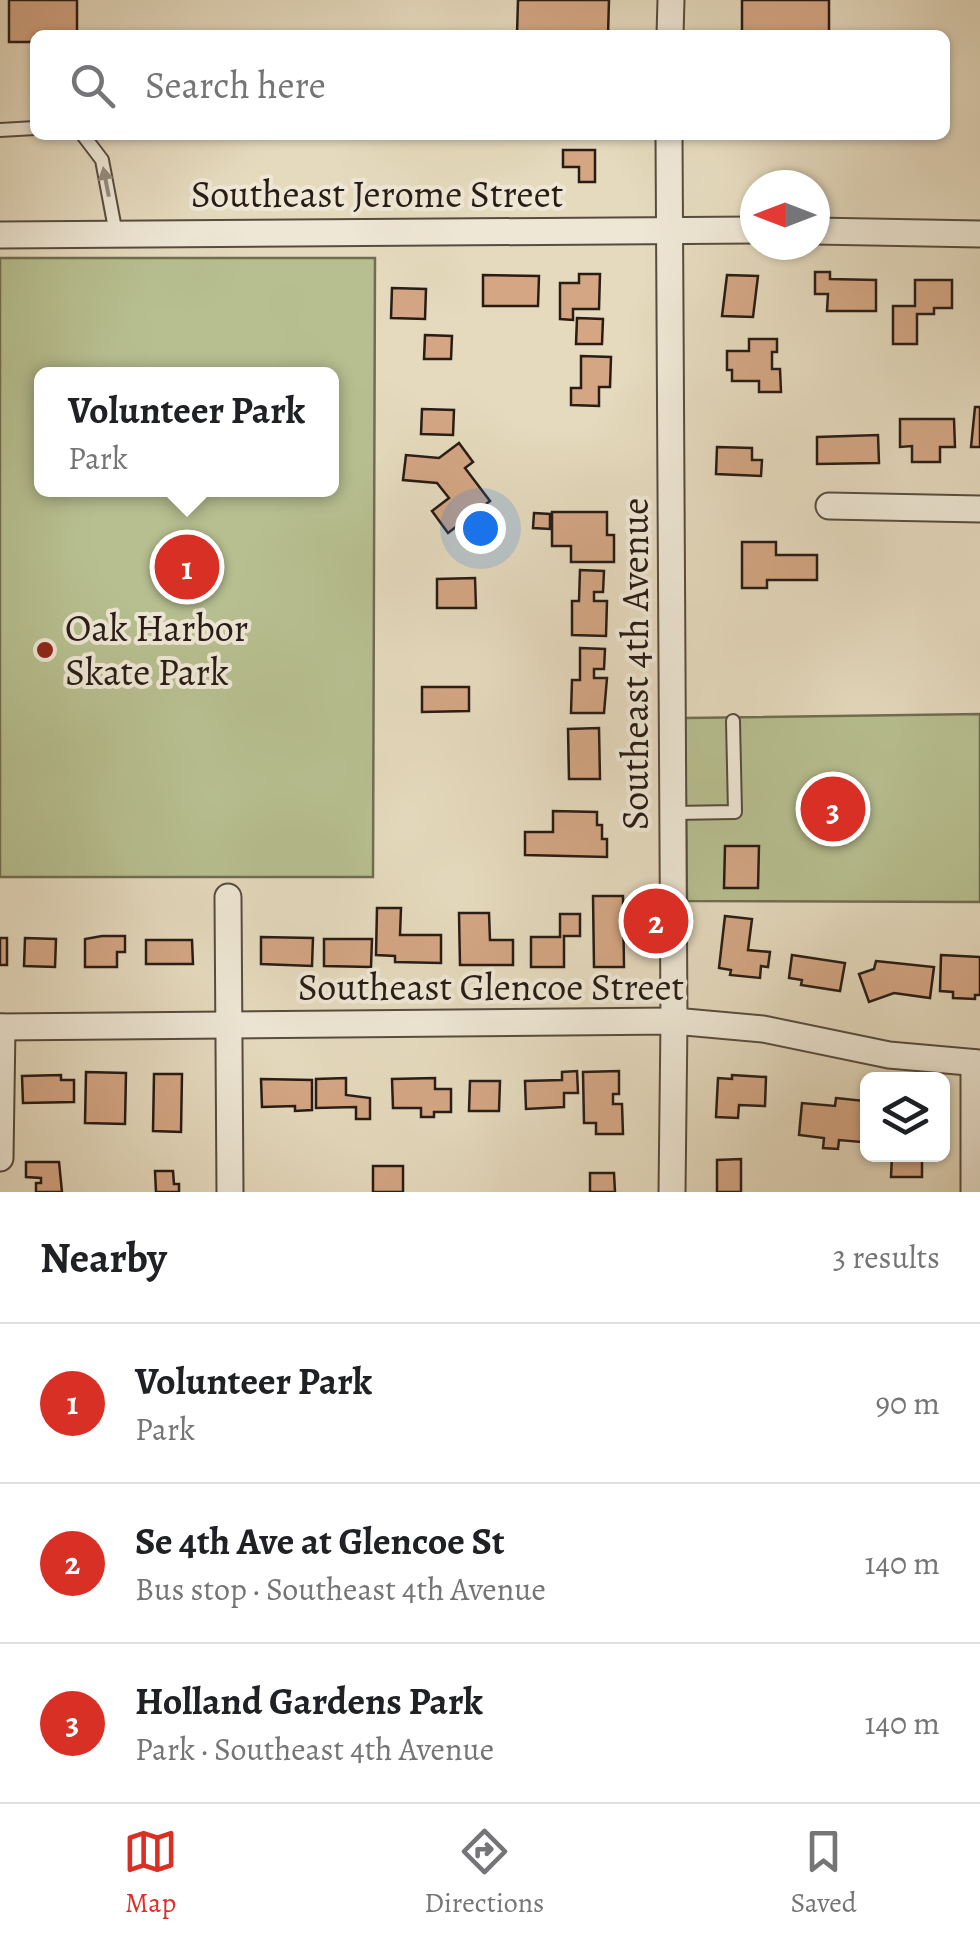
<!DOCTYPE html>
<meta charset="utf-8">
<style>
:root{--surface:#fff;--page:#f2f2f2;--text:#202124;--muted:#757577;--line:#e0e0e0;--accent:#d93025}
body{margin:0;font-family:Alegreya,serif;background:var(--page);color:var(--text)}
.controls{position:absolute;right:30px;bottom:30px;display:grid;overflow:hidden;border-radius:15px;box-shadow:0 2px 8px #0004}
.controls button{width:90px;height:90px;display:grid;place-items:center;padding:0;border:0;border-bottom:2px solid var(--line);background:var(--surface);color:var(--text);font:50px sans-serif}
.compass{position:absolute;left:740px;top:170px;width:90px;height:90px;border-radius:50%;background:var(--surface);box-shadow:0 2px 8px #0004;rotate:270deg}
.you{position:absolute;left:480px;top:528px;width:35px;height:35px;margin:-25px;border:8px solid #fff;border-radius:50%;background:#1a73e8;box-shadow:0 0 0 15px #1a73e833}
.badge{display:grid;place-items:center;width:65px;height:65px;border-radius:50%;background:var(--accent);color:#fff;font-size:32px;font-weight:700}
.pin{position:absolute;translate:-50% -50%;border:5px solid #fff;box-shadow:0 2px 10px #0006}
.popup{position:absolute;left:34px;top:367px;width:305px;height:130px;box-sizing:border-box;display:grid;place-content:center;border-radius:15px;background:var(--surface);filter:drop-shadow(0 2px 8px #0005);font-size:32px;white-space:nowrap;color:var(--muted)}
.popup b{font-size:38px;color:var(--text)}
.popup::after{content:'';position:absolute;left:50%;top:100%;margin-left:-20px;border:20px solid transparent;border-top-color:var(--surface)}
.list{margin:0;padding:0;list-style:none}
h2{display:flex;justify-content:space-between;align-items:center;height:130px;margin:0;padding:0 40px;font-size:42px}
h2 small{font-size:32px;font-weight:400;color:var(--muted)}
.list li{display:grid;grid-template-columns:65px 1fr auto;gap:30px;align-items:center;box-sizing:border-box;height:160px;padding:0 40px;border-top:2px solid var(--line)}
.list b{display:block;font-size:38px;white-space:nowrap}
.list p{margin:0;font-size:32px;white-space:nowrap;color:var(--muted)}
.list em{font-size:32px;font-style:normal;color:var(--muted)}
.icon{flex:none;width:55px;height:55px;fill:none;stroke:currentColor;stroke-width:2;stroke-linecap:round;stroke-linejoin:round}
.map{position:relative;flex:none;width:980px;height:1192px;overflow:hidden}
.search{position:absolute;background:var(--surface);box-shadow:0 2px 8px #0004;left:30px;right:30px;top:30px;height:110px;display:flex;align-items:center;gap:25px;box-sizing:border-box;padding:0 35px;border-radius:15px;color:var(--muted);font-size:38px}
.sheet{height:610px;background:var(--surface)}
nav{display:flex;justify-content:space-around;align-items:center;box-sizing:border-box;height:140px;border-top:2px solid var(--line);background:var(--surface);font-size:28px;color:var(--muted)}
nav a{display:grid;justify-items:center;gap:5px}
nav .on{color:var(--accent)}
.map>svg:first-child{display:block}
</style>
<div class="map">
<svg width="980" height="1192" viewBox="0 0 980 1192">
<rect width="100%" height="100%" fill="#e5dabe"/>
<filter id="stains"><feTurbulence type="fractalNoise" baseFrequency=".002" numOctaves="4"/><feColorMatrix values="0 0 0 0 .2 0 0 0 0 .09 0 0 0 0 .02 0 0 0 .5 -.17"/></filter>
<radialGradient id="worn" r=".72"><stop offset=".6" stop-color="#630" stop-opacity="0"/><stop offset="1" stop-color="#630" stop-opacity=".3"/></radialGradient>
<g fill="#b7bf90" stroke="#706e52" stroke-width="2.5" fill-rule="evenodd">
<path d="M0,258H375L373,877H0ZM42,374H332V490H42Z"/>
<path d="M980,714V902L687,901L685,718Z"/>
</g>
<g fill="#d4a684" stroke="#281c15" stroke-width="2.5">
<path d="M9,0H77V35H35V42H9Z"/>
<path d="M518,0H609L608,35H517Z"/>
<path d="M742,0H829V35H717V32H742Z"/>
<path d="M563,150H595V182H579V167H563Z"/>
<path d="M815,272H830V279L876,280V311H827L828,294H815Z"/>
<path d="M579,274H600L599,309H573V320L560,319V283H579Z"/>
<path d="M483,275L539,276L538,306H483Z"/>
<path d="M727,275L758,276L753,317L722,316Z"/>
<path d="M915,280H952V308H934V314H917V344H893V306H915Z"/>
<path d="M392,288L426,289L425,319L391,318Z"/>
<path d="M577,318L603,319L602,344H576Z"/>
<path d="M425,335L452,336L451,359H424Z"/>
<path d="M749,339H777V352H772V369H780L781,392H759V381H732V370H727V351H749Z"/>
<path d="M581,356L611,357L610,387H599V406L571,405V388H581Z"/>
<path d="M975,407H980V447H971Z"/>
<path d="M422,409L454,410L453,435L421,434Z"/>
<path d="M900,419H954L955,447H940V462H912V446L900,447Z"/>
<path d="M878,435L879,463L817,464V437Z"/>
<path d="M459,443L473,462L465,468L490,501L448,533L432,511L449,498L437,483L403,480L406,455L439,458Z"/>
<path d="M717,447L752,448V460H762L761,476L716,474Z"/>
<path d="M552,512H607V535H614V562H571V546H552Z"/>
<path d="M534,513L550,514V529L533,528Z"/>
<path d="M742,542H776V555H817V580H767V588H742Z"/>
<path d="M580,570L604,571L603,592H594V601H607L606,636L572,635V601H579Z"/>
<path d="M475,578L476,608H437V579Z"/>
<path d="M580,648L605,649L604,669H594V678H607L604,713H571L572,680H580Z"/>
<path d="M422,687H469V711L422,712Z"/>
<path d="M599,728L600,779H569L568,729Z"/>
<path d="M553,811L597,812V825H602V839H607V857L525,855V832H553Z"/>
<path d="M725,846H759L758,888H724Z"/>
<path d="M593,896H623L624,967H594Z"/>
<path d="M377,908H401L400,935H441V963L395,962V956L376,955Z"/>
<path d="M459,913H489L490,940H513V965H460Z"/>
<path d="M560,914H580V936H564V967H531V937H560Z"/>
<path d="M725,916L752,919L748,950L770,952L768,967L761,966L760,978L730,975L731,970L719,968Z"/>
<path d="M102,936H125V952H117V967H85V939Z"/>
<path d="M261,937L313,938L312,966L261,964Z"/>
<rect x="0" y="938" width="7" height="27"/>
<path d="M25,938L56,939L55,967L24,966Z"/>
<path d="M324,939H372L371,967L324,966Z"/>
<path d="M146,940H192L193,964H146Z"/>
<path d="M792,955L845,963L840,991L801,985L802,980L789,978Z"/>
<path d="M941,955L980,957V995H975V999L953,998V992L940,991Z"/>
<path d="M876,961L934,967L930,998L894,993L869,1002L859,974L874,969Z"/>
<path d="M577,1071L578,1093H564V1107L526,1109L525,1081L562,1080V1072Z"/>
<path d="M619,1071V1094H613V1104H622L623,1134H596V1123H584L583,1072Z"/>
<path d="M86,1072L126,1073L125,1124L85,1123Z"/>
<path d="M154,1074H182L181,1132L153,1131Z"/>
<path d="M61,1075V1080H74V1102L23,1103L22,1076Z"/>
<path d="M732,1075L766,1077L765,1106L739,1105L738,1118L716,1117L718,1078L732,1079Z"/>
<path d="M346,1078V1095L370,1098V1119H356V1107L316,1108V1079Z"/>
<path d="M435,1078V1089H451V1112H434V1117H421V1108H393L392,1079Z"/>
<path d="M261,1079L312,1080V1110L295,1111V1106L262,1107Z"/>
<path d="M470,1081H500L499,1111H469Z"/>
<path d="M836,1098L865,1101L861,1142L839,1140L838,1149L823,1148L824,1138L799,1135L802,1103L835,1106Z"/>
<path d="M892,1154H922V1177H891Z"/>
<path d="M741,1159V1192H717V1160Z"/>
<path d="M26,1162H59L62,1192H36V1183H41V1178L26,1177Z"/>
<rect x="373" y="1166" width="30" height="26"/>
<path d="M155,1171H173L174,1184H179V1192H156Z"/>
<path d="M590,1173H614L615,1192H590Z"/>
</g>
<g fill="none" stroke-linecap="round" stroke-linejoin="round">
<defs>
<g id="lane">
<path d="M0,130L35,128"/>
<path d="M83,135L102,160L116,234"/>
<path d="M673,813L735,812L733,721"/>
</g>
<g id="street">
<path d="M670,35L671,0"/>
<path d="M669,135L674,1021L672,1192"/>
<path d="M815,231L980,234"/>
<path d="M0,235L755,230"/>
<path d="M829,506L980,509"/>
<path d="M228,897L230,1192"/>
<path d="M0,1027L674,1021L763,1029L889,1055L980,1063"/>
<path d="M974,1063V1192"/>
<path d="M0,1158L2,1027"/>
</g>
</defs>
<use href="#lane" stroke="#574c3f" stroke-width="16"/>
<use href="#street" stroke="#574c3f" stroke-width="29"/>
<use href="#lane" stroke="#eee7d5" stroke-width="12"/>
<use href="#street" stroke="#eee7d5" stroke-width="25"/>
</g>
<defs><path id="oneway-solid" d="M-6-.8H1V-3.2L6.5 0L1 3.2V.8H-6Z" transform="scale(2.5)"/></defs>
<use fill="#958c7f" href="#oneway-solid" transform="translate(106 182) rotate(-101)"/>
<circle fill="#8f2418" stroke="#eee7d5" stroke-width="4" cx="45" cy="650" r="10"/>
<g text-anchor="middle" stroke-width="8" stroke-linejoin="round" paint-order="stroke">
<g font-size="38" fill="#281c15" stroke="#eee7d5">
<text x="377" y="207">Southeast Jerome Street</text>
<text transform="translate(635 664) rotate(-90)" y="13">Southeast 4th Avenue</text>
<text x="491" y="1000">Southeast Glencoe Street</text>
</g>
<g font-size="38" fill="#281c15" stroke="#eee7d5" text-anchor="start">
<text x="65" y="641">Oak Harbor<tspan x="65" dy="44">Skate Park</tspan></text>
</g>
</g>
<rect width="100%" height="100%" filter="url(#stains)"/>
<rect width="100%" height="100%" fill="url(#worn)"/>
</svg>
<div class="controls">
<button><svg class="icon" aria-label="layers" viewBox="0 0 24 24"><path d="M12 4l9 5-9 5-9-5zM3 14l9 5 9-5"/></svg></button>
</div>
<svg class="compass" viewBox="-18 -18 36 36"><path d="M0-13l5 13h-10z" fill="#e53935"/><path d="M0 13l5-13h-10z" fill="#757577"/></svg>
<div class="you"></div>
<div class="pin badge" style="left:187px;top:567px">1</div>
<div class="popup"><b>Volunteer Park</b>Park</div>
<div class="pin badge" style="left:656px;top:921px">2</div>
<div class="pin badge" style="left:833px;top:809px">3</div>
<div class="search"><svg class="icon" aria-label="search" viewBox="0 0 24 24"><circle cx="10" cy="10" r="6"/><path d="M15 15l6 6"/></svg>Search here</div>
</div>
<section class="sheet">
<h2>Nearby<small>3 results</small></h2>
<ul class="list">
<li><span class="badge">1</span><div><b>Volunteer Park</b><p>Park</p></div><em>90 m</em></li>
<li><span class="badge">2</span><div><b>Se 4th Ave at Glencoe St</b><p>Bus stop · Southeast 4th Avenue</p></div><em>140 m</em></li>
<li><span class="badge">3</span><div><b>Holland Gardens Park</b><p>Park · Southeast 4th Avenue</p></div><em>140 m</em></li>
</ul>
</section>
<nav>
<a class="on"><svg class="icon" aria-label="map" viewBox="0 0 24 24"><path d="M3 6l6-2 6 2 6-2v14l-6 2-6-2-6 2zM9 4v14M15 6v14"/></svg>Map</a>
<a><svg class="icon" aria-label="directions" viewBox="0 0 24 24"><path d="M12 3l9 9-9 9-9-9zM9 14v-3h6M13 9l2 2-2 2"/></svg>Directions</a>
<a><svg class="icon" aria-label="saved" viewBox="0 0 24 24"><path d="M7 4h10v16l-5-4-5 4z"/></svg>Saved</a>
</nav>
